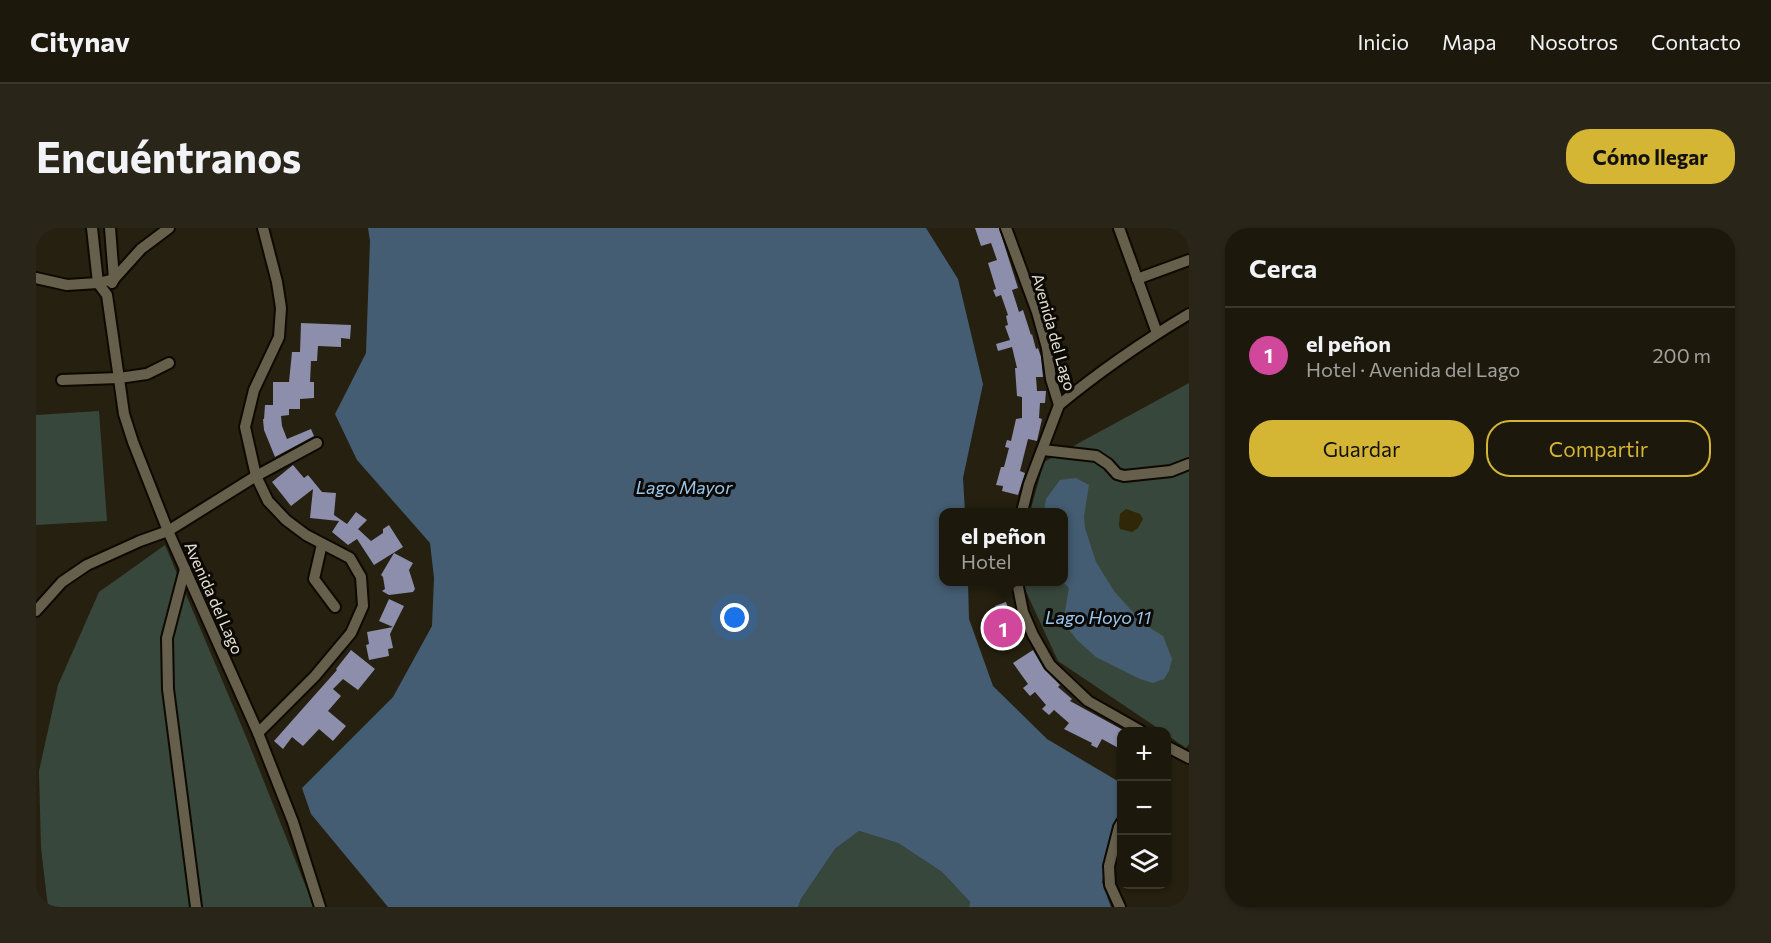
<!DOCTYPE html>
<html lang="es">
<meta charset="utf-8">
<style>
:root{--surface:#1c180b;--page:#292519;--text:#f1f3f6;--muted:#a0a09d;--line:#3a372c;--accent:#d5b534}
body{margin:0;font-family:Commissioner,sans-serif;background:var(--page);color:var(--text)}
.controls{position:absolute;right:18px;bottom:18px;display:grid;overflow:hidden;border-radius:12px;box-shadow:0 2px 4px #0004}
.controls button{width:54px;height:54px;display:grid;place-items:center;padding:0;border:0;border-bottom:2px solid var(--line);background:var(--surface);color:var(--text);font:30px sans-serif}
.you{position:absolute;left:699px;top:390px;width:21px;height:21px;margin:-15px;border:4px solid #fff;border-radius:50%;background:#1a73e8;box-shadow:0 0 0 9px #1a73e833}
.badge{display:grid;place-items:center;width:39px;height:39px;border-radius:50%;background:var(--accent);color:#fff;font-size:20px;font-weight:700}
.pin{position:absolute;translate:-50% -50%;border:3px solid #fff;box-shadow:0 2px 6px #0006}
.popup{position:absolute;left:903px;top:280px;width:129px;height:78px;box-sizing:border-box;display:grid;place-content:center;border-radius:12px;background:var(--surface);filter:drop-shadow(0 2px 4px #0005);font-size:20px;white-space:nowrap;color:var(--muted)}
.popup b{font-size:22px;color:var(--text)}
.popup::after{content:'';position:absolute;left:50%;top:100%;margin-left:-12px;border:12px solid transparent;border-top-color:var(--surface)}
.list{margin:0;padding:0;list-style:none}
h2{display:flex;justify-content:space-between;align-items:center;height:78px;margin:0;padding:0 24px;font-size:26px}
h2 small{font-size:20px;font-weight:400;color:var(--muted)}
.list li{display:grid;grid-template-columns:39px 1fr auto;gap:18px;align-items:center;box-sizing:border-box;height:96px;padding:0 24px;border-top:2px solid var(--line)}
.list b{display:block;font-size:22px;white-space:nowrap}
.list p{margin:0;font-size:20px;white-space:nowrap;color:var(--muted)}
.list em{font-size:20px;font-style:normal;color:var(--muted)}
.actions{display:flex;gap:12px;padding:18px 24px}
.actions a{flex:1;padding:14px 0;border:2px solid var(--accent);border-radius:24px;text-align:center;font-size:21px;color:var(--accent)}
.actions .main{background:var(--accent);color:#111}
.icon{flex:none;width:33px;height:33px;fill:none;stroke:currentColor;stroke-width:2;stroke-linecap:round;stroke-linejoin:round}
.map{position:relative;flex:none;width:1153px;height:679px;overflow:hidden;border-radius:24px}
header{display:flex;align-items:center;gap:36px;box-sizing:border-box;height:84px;padding:0 30px;background:var(--surface);border-bottom:2px solid var(--line)}
header strong{font-size:28px}
nav{display:flex;gap:33px;margin-inline-start:auto;font-size:21px}
.intro{display:flex;align-items:center;justify-content:space-between;box-sizing:border-box;height:144px;padding:0 36px}
h1{margin:0;font-size:42px}
.button{padding:15px 27px;border-radius:24px;background:var(--accent);color:#111;font-size:21px;font-weight:700}
main{display:flex;gap:36px;padding:0 36px}
aside{flex:1;background:var(--surface);border-radius:24px;box-shadow:0 2px 4px #0004}
.map>svg:first-child{display:block}
</style>
<header>
<strong>Citynav</strong>
<nav><a>Inicio</a><a>Mapa</a><a>Nosotros</a><a>Contacto</a></nav>
</header>
<div class="intro"><h1>Encuéntranos</h1><a class="button">Cómo llegar</a></div>
<main>
<div class="map">
<svg width="1153" height="679" viewBox="0 0 1153 679">
<rect width="100%" height="100%" fill="#25200f"/>
<g fill="#38473c">
<path d="M1153,155V516L1150,520L1131,507L1130,503H1126L1022,433L986,355V354H1027V284H994L1008,234Z"/>
<path d="M63,183L71,293L0,297V187Z"/>
<path d="M129,317L211,511L278,679H12L5,620L3,543L22,457L63,364Z"/>
<path d="M823,603L862,615L906,644L934,674L933,679H762L765,671L799,621Z"/>
</g>
<path fill="#2f2705" d="M1090,281L1104,286L1107,291L1102,300L1096,304L1084,301L1083,297L1084,286Z"/>
<g fill="#455d72">
<path d="M332,0H890L922,51L947,156L927,250L929,284H907V354H932L933,391L957,458L1011,511L1085,555V589L1076,606L1066,654L1075,679H933L934,674L906,644L862,615L823,603L799,621L765,671L762,679H352L275,586L266,560L357,469L396,398L398,350L394,315L321,232L299,186L330,125L334,13Z"/>
<path d="M1040,250L1053,257L1048,288L1049,300L1060,334L1078,363L1094,381L1114,400L1127,408L1136,431L1133,443L1128,451L1117,455L1104,451L1060,429L1041,412L1027,394L1033,360L1027,354V284H1008L1010,271L1024,252Z"/>
</g>
<g fill="#8c8eac">
<path d="M939,0H963L982,60L976,62L983,84L987,82L995,107L996,106L1000,121L1002,120L1005,129L1007,149H1000L1001,163H1010L1009,175H1004L1003,190L1006,191L1001,213L992,211L984,243L989,245L982,267L966,263L967,258L960,257L965,239H968L973,220L969,219L971,212L975,213L980,191L986,190V169L981,168L979,140H981L976,119L962,123L960,116L974,112L969,98L972,97L970,88L972,87L965,67L960,69L957,62L960,61L952,35L961,32L955,15L945,18Z"/>
<path d="M265,95L315,97L314,111L305,110V119L282,118L281,133H275L274,154H278V170L264,171V181H253V187L245,188L246,198L251,211L275,201L278,208L239,229L228,202L227,191H228L229,177H237V154H253L256,124H264Z"/>
<path d="M257,237L268,250L272,247L286,264L300,265L298,287L311,296L320,284L331,292L322,301L335,313L347,305V301L353,297L367,319L338,337L321,311L312,317L296,304L303,293L274,290L277,261L255,278L236,254Z"/>
<path d="M358,325L377,335L373,342L379,361L377,364L353,367L346,363L349,361L347,349L345,347Z"/>
<path d="M353,371L368,378L354,406L357,420L352,421L353,428L333,432L330,417L333,416L331,404L357,399L343,393Z"/>
<path d="M970,374L976,393L965,397L959,378Z"/>
<path d="M315,422L339,441L322,462L307,451L297,461L305,468L292,483L310,498L297,513L283,501L267,518L256,509L247,521L238,513L301,442L300,441Z"/>
<path d="M997,422L1008,441L1024,457L1022,459L1036,471L1034,473L1087,502L1086,504V522L1066,511L1061,520L1055,517L1056,515L1028,501L1033,495L1018,482L1013,487L1006,481L1010,477L999,464L994,468L987,460L992,456L977,435Z"/>
</g>
<g fill="none" stroke-linecap="round" stroke-linejoin="round">
<defs>
<g id="minor">
<path d="M56,0L62,55L71,67L88,186L97,214L132,303L222,505L257,594L284,679"/>
<path d="M74,0L78,51L76,55"/>
<path d="M970,0L1001,84L1011,120L1015,151L1023,177L993,256L986,284"/>
<path d="M1083,0L1121,105"/>
<path d="M0,50L31,57L62,55L78,51L105,21L133,0"/>
<path d="M1101,51L1153,32"/>
<path d="M26,152L83,150L111,146L133,135"/>
<path d="M1023,177C1064,143 1108,113 1153,86"/>
<path d="M1007,222L1060,228L1072,236L1081,246L1088,248L1135,243L1153,236"/>
<path d="M286,316L278,351L299,379"/>
<path d="M149,341L131,410L132,461L160,679"/>
<path d="M981,354L987,384L997,407L1014,437L1052,473L1105,503"/>
<path d="M0,383L26,354L51,337L104,313L132,303L220,248L281,215"/>
<path d="M222,505L279,448L315,405L327,378L325,349L314,330L270,307L250,292L232,273L220,248L209,199L218,162L243,109L245,80L241,54L227,0"/>
<path d="M1130,518L1153,530"/>
<path d="M1084,679L1074,657L1073,638L1083,599L1086,594"/>
</g>
</defs>
<use href="#minor" stroke="#0e0900" stroke-width="14"/>
<use href="#minor" stroke="#655f4c" stroke-width="10"/>
</g>
<g text-anchor="middle" stroke-width="6" stroke-linejoin="round" paint-order="stroke">
<g font-size="16" fill="#e4e1d6" stroke="#0c0904">
<text transform="translate(1018 104) rotate(74)" y="6">Avenida del Lago</text>
<text transform="translate(178 370) rotate(66)" y="6">Avenida del Lago</text>
</g>
<g font-size="18" font-style="italic" fill="#98c7ef" stroke="#0c0904">
<text x="648" y="266">Lago Mayor</text>
<text x="1062" y="396">Lago Hoyo 11</text>
</g>
</g>
</svg>
<div class="controls">
<button>+</button>
<button>−</button>
<button><svg class="icon" aria-label="layers" viewBox="0 0 24 24"><path d="M12 4l9 5-9 5-9-5zM3 14l9 5 9-5"/></svg></button>
</div>
<div class="you"></div>
<div class="pin badge" style="left:967px;top:400px;background:#d1479c">1</div>
<div class="popup"><b>el peñon</b>Hotel</div>
</div>
<aside>
<h2>Cerca<small></small></h2>
<ul class="list">
<li><span class="badge" style="background:#d1479c">1</span><div><b>el peñon</b><p>Hotel · Avenida del Lago</p></div><em>200 m</em></li>
</ul>
<div class="actions"><a class="main">Guardar</a><a>Compartir</a></div>
</aside>
</main>
